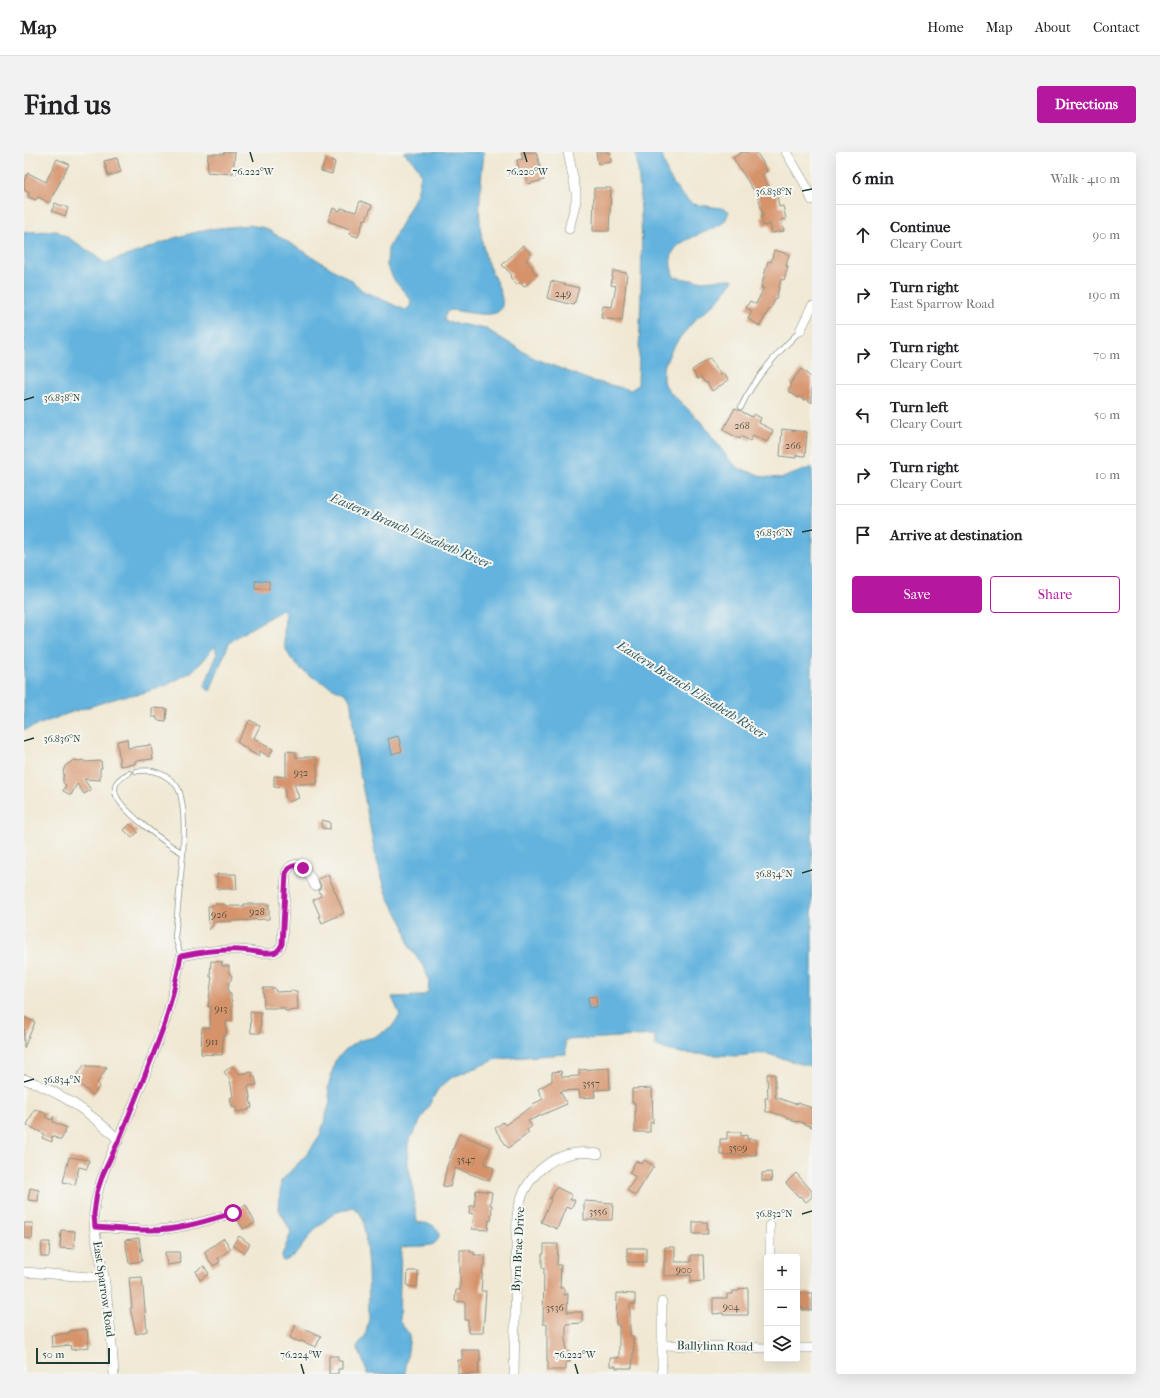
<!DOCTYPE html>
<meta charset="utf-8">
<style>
:root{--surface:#fff;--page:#f2f2f2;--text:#202124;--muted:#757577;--line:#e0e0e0;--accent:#b5179e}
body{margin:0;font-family:"IM FELL French Canon",serif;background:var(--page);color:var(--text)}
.controls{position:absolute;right:12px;bottom:12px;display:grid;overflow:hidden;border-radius:4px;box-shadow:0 4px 16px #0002}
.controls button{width:36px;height:36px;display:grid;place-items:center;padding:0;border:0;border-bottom:1px solid var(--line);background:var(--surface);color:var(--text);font:20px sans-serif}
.scale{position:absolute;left:12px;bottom:10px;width:74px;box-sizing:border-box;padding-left:4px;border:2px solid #1f3d34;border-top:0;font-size:11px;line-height:14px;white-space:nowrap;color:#1f3d34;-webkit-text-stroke:3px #f6f6f2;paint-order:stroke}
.stop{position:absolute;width:12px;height:12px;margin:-9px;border:3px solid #b5179e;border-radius:50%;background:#fff}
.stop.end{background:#b5179e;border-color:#fff;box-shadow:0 1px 4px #0008}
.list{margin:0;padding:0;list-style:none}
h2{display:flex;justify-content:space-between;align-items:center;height:52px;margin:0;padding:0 16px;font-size:17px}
h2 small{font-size:13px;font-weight:400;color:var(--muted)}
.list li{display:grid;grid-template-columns:26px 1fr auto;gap:12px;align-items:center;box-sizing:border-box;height:60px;padding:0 16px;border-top:1px solid var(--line)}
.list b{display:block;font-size:15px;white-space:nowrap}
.list p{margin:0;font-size:13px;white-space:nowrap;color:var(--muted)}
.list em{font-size:13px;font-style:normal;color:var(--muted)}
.actions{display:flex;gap:8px;padding:12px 16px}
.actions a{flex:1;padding:9px 0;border:1px solid var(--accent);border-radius:4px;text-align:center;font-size:14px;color:var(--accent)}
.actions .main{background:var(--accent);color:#fff}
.icon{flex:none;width:22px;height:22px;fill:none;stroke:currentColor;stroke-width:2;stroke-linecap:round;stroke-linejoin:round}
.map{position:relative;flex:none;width:788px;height:1222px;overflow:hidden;border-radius:4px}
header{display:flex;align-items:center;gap:24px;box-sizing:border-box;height:56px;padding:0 20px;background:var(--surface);border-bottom:1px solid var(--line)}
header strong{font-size:19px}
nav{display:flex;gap:22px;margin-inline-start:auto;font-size:14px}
.intro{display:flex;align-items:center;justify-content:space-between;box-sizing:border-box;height:96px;padding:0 24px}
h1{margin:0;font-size:28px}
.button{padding:10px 18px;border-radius:4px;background:var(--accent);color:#fff;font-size:14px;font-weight:700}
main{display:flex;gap:24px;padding:0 24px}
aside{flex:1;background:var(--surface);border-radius:4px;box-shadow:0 4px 16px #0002}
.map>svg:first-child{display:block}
</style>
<header>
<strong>Map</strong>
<nav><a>Home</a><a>Map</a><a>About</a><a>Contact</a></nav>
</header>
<div class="intro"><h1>Find us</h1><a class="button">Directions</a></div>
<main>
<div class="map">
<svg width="788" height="1222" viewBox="0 0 788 1222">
<rect width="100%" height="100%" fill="#f6f6f2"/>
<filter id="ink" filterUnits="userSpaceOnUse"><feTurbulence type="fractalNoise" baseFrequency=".025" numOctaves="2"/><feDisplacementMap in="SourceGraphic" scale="8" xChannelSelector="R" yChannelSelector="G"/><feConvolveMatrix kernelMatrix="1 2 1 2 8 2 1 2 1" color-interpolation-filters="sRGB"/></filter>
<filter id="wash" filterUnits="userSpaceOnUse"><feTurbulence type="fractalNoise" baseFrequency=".012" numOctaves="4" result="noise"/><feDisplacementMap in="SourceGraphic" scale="16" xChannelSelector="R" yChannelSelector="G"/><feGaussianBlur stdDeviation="0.9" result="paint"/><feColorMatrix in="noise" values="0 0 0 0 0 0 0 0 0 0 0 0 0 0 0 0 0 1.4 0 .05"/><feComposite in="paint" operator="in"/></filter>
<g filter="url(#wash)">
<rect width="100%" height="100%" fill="#f0e8d3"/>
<path fill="#63b3de" stroke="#417889" d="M379,0H460C456,38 451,74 464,112C468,123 484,147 476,158C469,167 438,159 427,158C421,160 421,163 420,169L462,177L510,206L565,228L607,238L614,233C616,155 622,77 612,0H637L644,23L655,40L668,52L697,56L705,59C704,62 702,68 700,70C698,72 694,74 692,75C669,87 636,90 650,125L673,129L707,127L710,128L692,150L673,166L657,184L647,199L639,217V230L646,240L679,272L703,305L714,316L741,325L759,326L788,315V915L740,901L713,904L654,901L631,894V883L541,888L542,902L473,907L427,926L414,937L384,991V1014L390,1038V1050L393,1070C398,1071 407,1071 411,1075C419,1081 414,1092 406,1093C397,1095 386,1094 377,1095L375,1169L386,1183L381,1222H343V1219L333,1194L341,1185L345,1167L344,1115L340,1069L336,1061L329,1055L310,1061L292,1076L271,1103L261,1109L258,1108V1104L267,1080L255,1057L257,1029L284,1001L296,983L306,950L304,935L311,909L321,898L334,889L350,885L367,876L376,863L368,845L398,844L404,840L405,829L401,817L385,794L380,773L364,745L352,706L332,601L327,552C325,545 323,541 315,539C295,528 268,518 261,494C259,485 261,469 261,460L258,458L217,482L205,491L186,539L180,535L193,503L191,494L177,511L167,520L141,534L115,542L100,544L48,560L0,578V80L33,79L56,93L81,111L114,100L153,85L185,77L226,73L241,76L328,129L339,139L381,158L386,155L387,148L371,129L363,114L364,97L393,42L397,23L395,17L388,8Z"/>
<g id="blocks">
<g fill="#d6936b">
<path d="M200,0H211L209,22L183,20L184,2H200Z"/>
<path d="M497,0H512L520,28L504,32L502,22L496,23L493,8L499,7Z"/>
<path d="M572,0H586L587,10L574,12Z"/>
<path d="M718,0H732L738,9L743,19L738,23L750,43L753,42L755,55L759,54L762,67L757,68L760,79L748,81L746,72L739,74L737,65L739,64L735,47L709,6Z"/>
<path d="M93,6L97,20L84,24L80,9Z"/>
<path d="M302,6L311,10L308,22L297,19Z"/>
<path d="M33,7L45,12L25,51L14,45L12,48L4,45L5,41L0,38V29L4,21L22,30Z"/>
<path d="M570,36H587L585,79H569Z"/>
<path d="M336,49L348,53L342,68L340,67L334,85L325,82L326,77L304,69L309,56L316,59L317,56L332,60Z"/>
<path d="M31,51L44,56L41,64L28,59Z"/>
<path d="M499,93L507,102L502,108L509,116L508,117L513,123L500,135L496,130L493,133L486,125L488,123L478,113Z"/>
<path d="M750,98L765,102L762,114H764L760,128L757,127L753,144L746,158L745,157L736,174L724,167L728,159L722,156L726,149L732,152L740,136H737L744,109L747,110Z"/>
<path d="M589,119L603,121L598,169L577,166L579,154L588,155L592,134L587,133Z"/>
<path d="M527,129L555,136L550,153L523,146Z"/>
<path d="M686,206L697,223L700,221L705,228L688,239L683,230L681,231L677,225L674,227L668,218Z"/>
<path d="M777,217L788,226V251L783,247L781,248L775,245L774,246L764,239L768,233L766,232Z"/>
<path d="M711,256L728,265L730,262L737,266L735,271L749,278L743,290L729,283L726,289L717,284L716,287L699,278Z"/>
<path d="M758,277L783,280L781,304L772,303V306L756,304Z"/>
<rect x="231" y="429" width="14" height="8"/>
<path d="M128,556L143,557L142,569L133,568V565H128Z"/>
<path d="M226,568L236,574L230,586L240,592V593L249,597L245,605L236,599L234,604L225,599H226L213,590Z"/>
<path d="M374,584L378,599L368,602L364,587Z"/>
<path d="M103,587L104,596L127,593L129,607L111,609V612L96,614L93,589Z"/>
<path d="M262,599L272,600V605H292L293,610V632H270L275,646L265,650L261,644V636L250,635V624L262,625Z"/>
<path d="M50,608L56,609L58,608L62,610L77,609L78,616H76V628L60,627L67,638L60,642L53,632L47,643L39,639L42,633L39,631V625L40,622L39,620L41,614Z"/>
<path d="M298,668L306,670V677L298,676Z"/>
<path d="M106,672L114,680L108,686L100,678Z"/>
<path d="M193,722H212L213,737H194Z"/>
<path d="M304,723L320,761L298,771L295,764H296L289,748L297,744L295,739L297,734L294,727Z"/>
<path d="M191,752H200L202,754H220V752H245V767L191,770L185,778L184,754H189Z"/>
<path d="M187,809L198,810V814H205V821L208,824L207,828L205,830L204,842H207V848L208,849V869H202V884H199L198,903L177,902L178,876H186L187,855H184L188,825H186Z"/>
<path d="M239,836H251L252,840L273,839L274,858L261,859V856H240Z"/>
<path d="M572,844L573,855L565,856L564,845Z"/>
<path d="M226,860H237L236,881H227Z"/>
<path d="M0,865L11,870L0,896Z"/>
<path d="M61,912L63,914L83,915L73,931L76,934L69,943L50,927Z"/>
<path d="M208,914L215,922L228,920L229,925H231L233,933L224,934L228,956H225V958L212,960V954H208L206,946L209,945L206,927L200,920Z"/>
<path d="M585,916L586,937L570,938L571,945L556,946L555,938L536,939L543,952L504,969L508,974L503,978L505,981L484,996L473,980L471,976L479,970L481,973L510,953L509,952L519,947L514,937L528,929V920L537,919L538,925L555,924V918Z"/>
<path d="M743,922H751V945L771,952L774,951L788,956V975L774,969L773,970L768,969V967L748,960H742L741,946H744Z"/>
<path d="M628,936L629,971L626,970V980H611V951H608V937Z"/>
<path d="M11,957L23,962L21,965L27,968L30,964L29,970L43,976L37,988L28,984V990L18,986L20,982L3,973Z"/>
<path d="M703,980H717V984L723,983V987H732V1003H696V987H703Z"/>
<path d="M435,982L467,995L460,1012L470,1016L465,1029L431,1016L426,1035L419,1034L423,1014Z"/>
<path d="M45,1005L65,1008L63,1017L55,1015L51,1033L39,1030Z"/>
<path d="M620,1008L630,1014L611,1044L603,1038L612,1025L605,1021L612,1009L618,1012Z"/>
<path d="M747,1020L748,1029H738V1021Z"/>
<path d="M772,1021L788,1039V1045L782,1050L776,1044L775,1045L762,1031Z"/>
<path d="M532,1035L548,1043L546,1048H551L547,1057L542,1055L533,1077L517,1070L527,1048L525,1046H527Z"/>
<path d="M6,1036L15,1038L14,1049L4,1048Z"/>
<path d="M452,1038L468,1040L466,1053H468L467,1069L465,1068L464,1078L448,1077L450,1062L445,1061L446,1054H450Z"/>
<path d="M560,1049L589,1051L588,1068H560Z"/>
<path d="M222,1053L231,1071L219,1077L213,1066L215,1062L214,1057Z"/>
<path d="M669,1070H683L684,1082H669Z"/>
<path d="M0,1071H9L8,1087L0,1086Z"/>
<path d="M37,1078L51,1079L50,1097L36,1096Z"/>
<path d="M215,1084L226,1092L220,1101L209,1093Z"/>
<path d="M115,1086L118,1109L105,1111L101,1088Z"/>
<path d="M200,1086L207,1097L194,1106L196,1110L189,1114L180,1100Z"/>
<path d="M18,1090H26L25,1105H17Z"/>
<path d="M520,1092H534L533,1113H537L536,1136H540V1143L544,1142L543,1160H558V1171L542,1172V1200H546V1210H542V1218H524V1209H523V1172H519L520,1116H518V1102H520Z"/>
<path d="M641,1095H651V1110H667V1103H679L680,1129L667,1130V1123L640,1124V1110H641Z"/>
<rect x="603" y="1096" width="19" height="14"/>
<path d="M436,1098H446V1100H450V1103H461V1114H459L457,1139H462L459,1181H444V1168H441V1150L431,1149L432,1138H436Z"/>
<path d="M141,1100H155L157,1111L143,1113Z"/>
<path d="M180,1114L185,1122L176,1128L172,1119Z"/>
<path d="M384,1119H394L393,1135L383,1134Z"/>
<path d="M118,1125L123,1179L112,1182L106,1156H108L105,1126Z"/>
<path d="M724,1136V1163H699V1161L689,1162V1146H703V1142H709V1139H715V1137Z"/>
<path d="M593,1141L611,1142V1153L606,1152V1184H609V1192H610L608,1216H592V1214H586V1206H595V1173H592Z"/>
<path d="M773,1141H788V1158H778V1155H773Z"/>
<path d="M272,1173L297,1184L292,1195L277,1189L276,1190L266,1186Z"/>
<path d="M61,1177V1178H63L65,1195L47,1198L46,1193L28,1195L27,1183L45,1181V1179Z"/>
<path d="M438,1198H456V1210H455L454,1222H434V1208H438Z"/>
<path d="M305,1204H314V1209H318V1217H314V1222H305Z"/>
</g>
</g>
</g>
<g filter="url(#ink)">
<use href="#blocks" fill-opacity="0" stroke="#889284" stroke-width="1"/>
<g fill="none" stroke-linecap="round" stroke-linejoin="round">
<defs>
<g id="service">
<path d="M717,255C730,226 753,201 776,179"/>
<path d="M105,621C98,625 90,629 91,639C92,656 144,693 159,701C160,682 161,660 156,641C153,630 139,621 128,619C123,618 117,619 112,619"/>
<path d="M157,804L151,785L159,701"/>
</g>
<g id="minor">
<path d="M544,0L552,40V49L545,77"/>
<path d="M762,0L781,32L788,48"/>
<path d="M776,179L788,154"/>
<path d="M0,927C37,940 67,961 95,988"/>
<path d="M746,1073V1105"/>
<path d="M71,1075C89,1076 108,1078 127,1078C154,1078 182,1069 209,1061"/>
<path d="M0,1120L80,1126"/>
<path d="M638,1193L743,1196"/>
<path d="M773,1196H788"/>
<path d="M90,1222C88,1190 85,1157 80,1125C77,1106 68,1078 70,1059C75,1021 95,987 110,951C120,925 131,899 140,872C148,850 152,827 157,804C176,800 196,797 216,798C226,798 237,802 247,801C253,801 256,797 258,792L262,721C272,700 286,723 291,734"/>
<path d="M490,1222L493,1063C499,1023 532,994 574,1002"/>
<path d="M638,1222V1150"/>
</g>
</defs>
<use href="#service" stroke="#889284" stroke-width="6"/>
<use href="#minor" stroke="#889284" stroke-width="10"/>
<use href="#service" stroke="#fff" stroke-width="4.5"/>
<use href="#minor" stroke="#fff" stroke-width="9"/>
</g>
</g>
<g fill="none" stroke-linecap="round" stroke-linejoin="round" filter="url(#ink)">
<path stroke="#b5179e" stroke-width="5" d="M209,1061C182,1069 154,1078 127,1078C108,1078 89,1076 71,1075L70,1062L73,1040L79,1022L95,988L129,903L141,871L150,837L157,804C176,800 196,797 216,798C226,798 237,802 247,801C253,801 256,797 258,792L262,721C266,713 271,712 279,716"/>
</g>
<path fill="none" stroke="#1f3d34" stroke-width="1.5" d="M226,0L229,10M500,0L503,10M778,39L788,37M0,248L10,245M778,380L788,378M0,589L10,586M778,721L788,718M0,930L10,927M778,1062L788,1059M277,1212L280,1222M551,1212L554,1222"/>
<g text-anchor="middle" stroke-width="4" stroke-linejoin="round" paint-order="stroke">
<g font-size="10" fill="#4d5242">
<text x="539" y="145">249</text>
<text x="718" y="277">268</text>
<text x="769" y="297">266</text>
<text x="277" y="624">932</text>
<text x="233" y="763">928</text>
<text x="195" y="766">926</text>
<text x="197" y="860">913</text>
<text x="188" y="893">911</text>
<text x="567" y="935">3557</text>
<text x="714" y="999">3509</text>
<text x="442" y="1011">3547</text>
<text x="574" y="1063">3556</text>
<text x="660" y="1121">900</text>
<text x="707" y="1158">904</text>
<text x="531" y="1159">3536</text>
</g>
<g font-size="12" fill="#1f3d34" stroke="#f6f6f2">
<text transform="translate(494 1097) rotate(-87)" y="4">Byrn Brae Drive</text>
<text transform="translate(80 1137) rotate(82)" y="4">East Sparrow Road</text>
<text transform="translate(691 1194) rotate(1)" y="4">Ballylinn Road</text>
</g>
<g font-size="13" font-style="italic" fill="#305a5e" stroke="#f6f6f2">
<text transform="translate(387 378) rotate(23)" y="5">Eastern Branch Elizabeth River</text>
<text transform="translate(668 537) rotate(32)" y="5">Eastern Branch Elizabeth River</text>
</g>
</g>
<g font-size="10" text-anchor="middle" fill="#1f3d34" stroke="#f6f6f2" stroke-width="4" stroke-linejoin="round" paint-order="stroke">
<text x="229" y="23">76.222°W</text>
<text x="503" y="23">76.220°W</text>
<text x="750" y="43">36.838°N</text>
<text x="38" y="249">36.838°N</text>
<text x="750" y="384">36.836°N</text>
<text x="38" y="590">36.836°N</text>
<text x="750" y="725">36.834°N</text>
<text x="38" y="931">36.834°N</text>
<text x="750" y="1065">36.832°N</text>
<text x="277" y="1206">76.224°W</text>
<text x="551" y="1206">76.222°W</text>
</g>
</svg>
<div class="controls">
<button>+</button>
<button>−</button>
<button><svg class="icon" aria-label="layers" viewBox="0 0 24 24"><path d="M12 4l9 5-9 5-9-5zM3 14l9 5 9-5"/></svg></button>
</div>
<div class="scale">50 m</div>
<div class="stop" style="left:209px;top:1061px"></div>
<div class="stop end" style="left:279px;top:716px"></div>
</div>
<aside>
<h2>6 min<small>Walk · 410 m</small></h2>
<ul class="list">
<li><svg class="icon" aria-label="ahead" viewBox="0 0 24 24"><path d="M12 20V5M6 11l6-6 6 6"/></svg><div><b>Continue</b><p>Cleary Court</p></div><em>90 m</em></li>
<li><svg class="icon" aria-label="right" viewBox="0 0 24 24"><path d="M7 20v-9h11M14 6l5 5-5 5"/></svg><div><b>Turn right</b><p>East Sparrow Road</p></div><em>190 m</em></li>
<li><svg class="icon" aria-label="right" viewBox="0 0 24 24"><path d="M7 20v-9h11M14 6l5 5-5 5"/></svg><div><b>Turn right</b><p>Cleary Court</p></div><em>70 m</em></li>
<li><svg class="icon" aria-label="left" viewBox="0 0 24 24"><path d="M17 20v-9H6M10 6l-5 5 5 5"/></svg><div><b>Turn left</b><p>Cleary Court</p></div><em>50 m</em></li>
<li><svg class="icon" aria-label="right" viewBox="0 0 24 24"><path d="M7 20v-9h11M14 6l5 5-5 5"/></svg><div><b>Turn right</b><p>Cleary Court</p></div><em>10 m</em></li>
<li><svg class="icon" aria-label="arrive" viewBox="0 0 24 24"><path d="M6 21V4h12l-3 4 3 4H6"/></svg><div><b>Arrive at destination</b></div></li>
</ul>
<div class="actions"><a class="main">Save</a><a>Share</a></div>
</aside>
</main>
